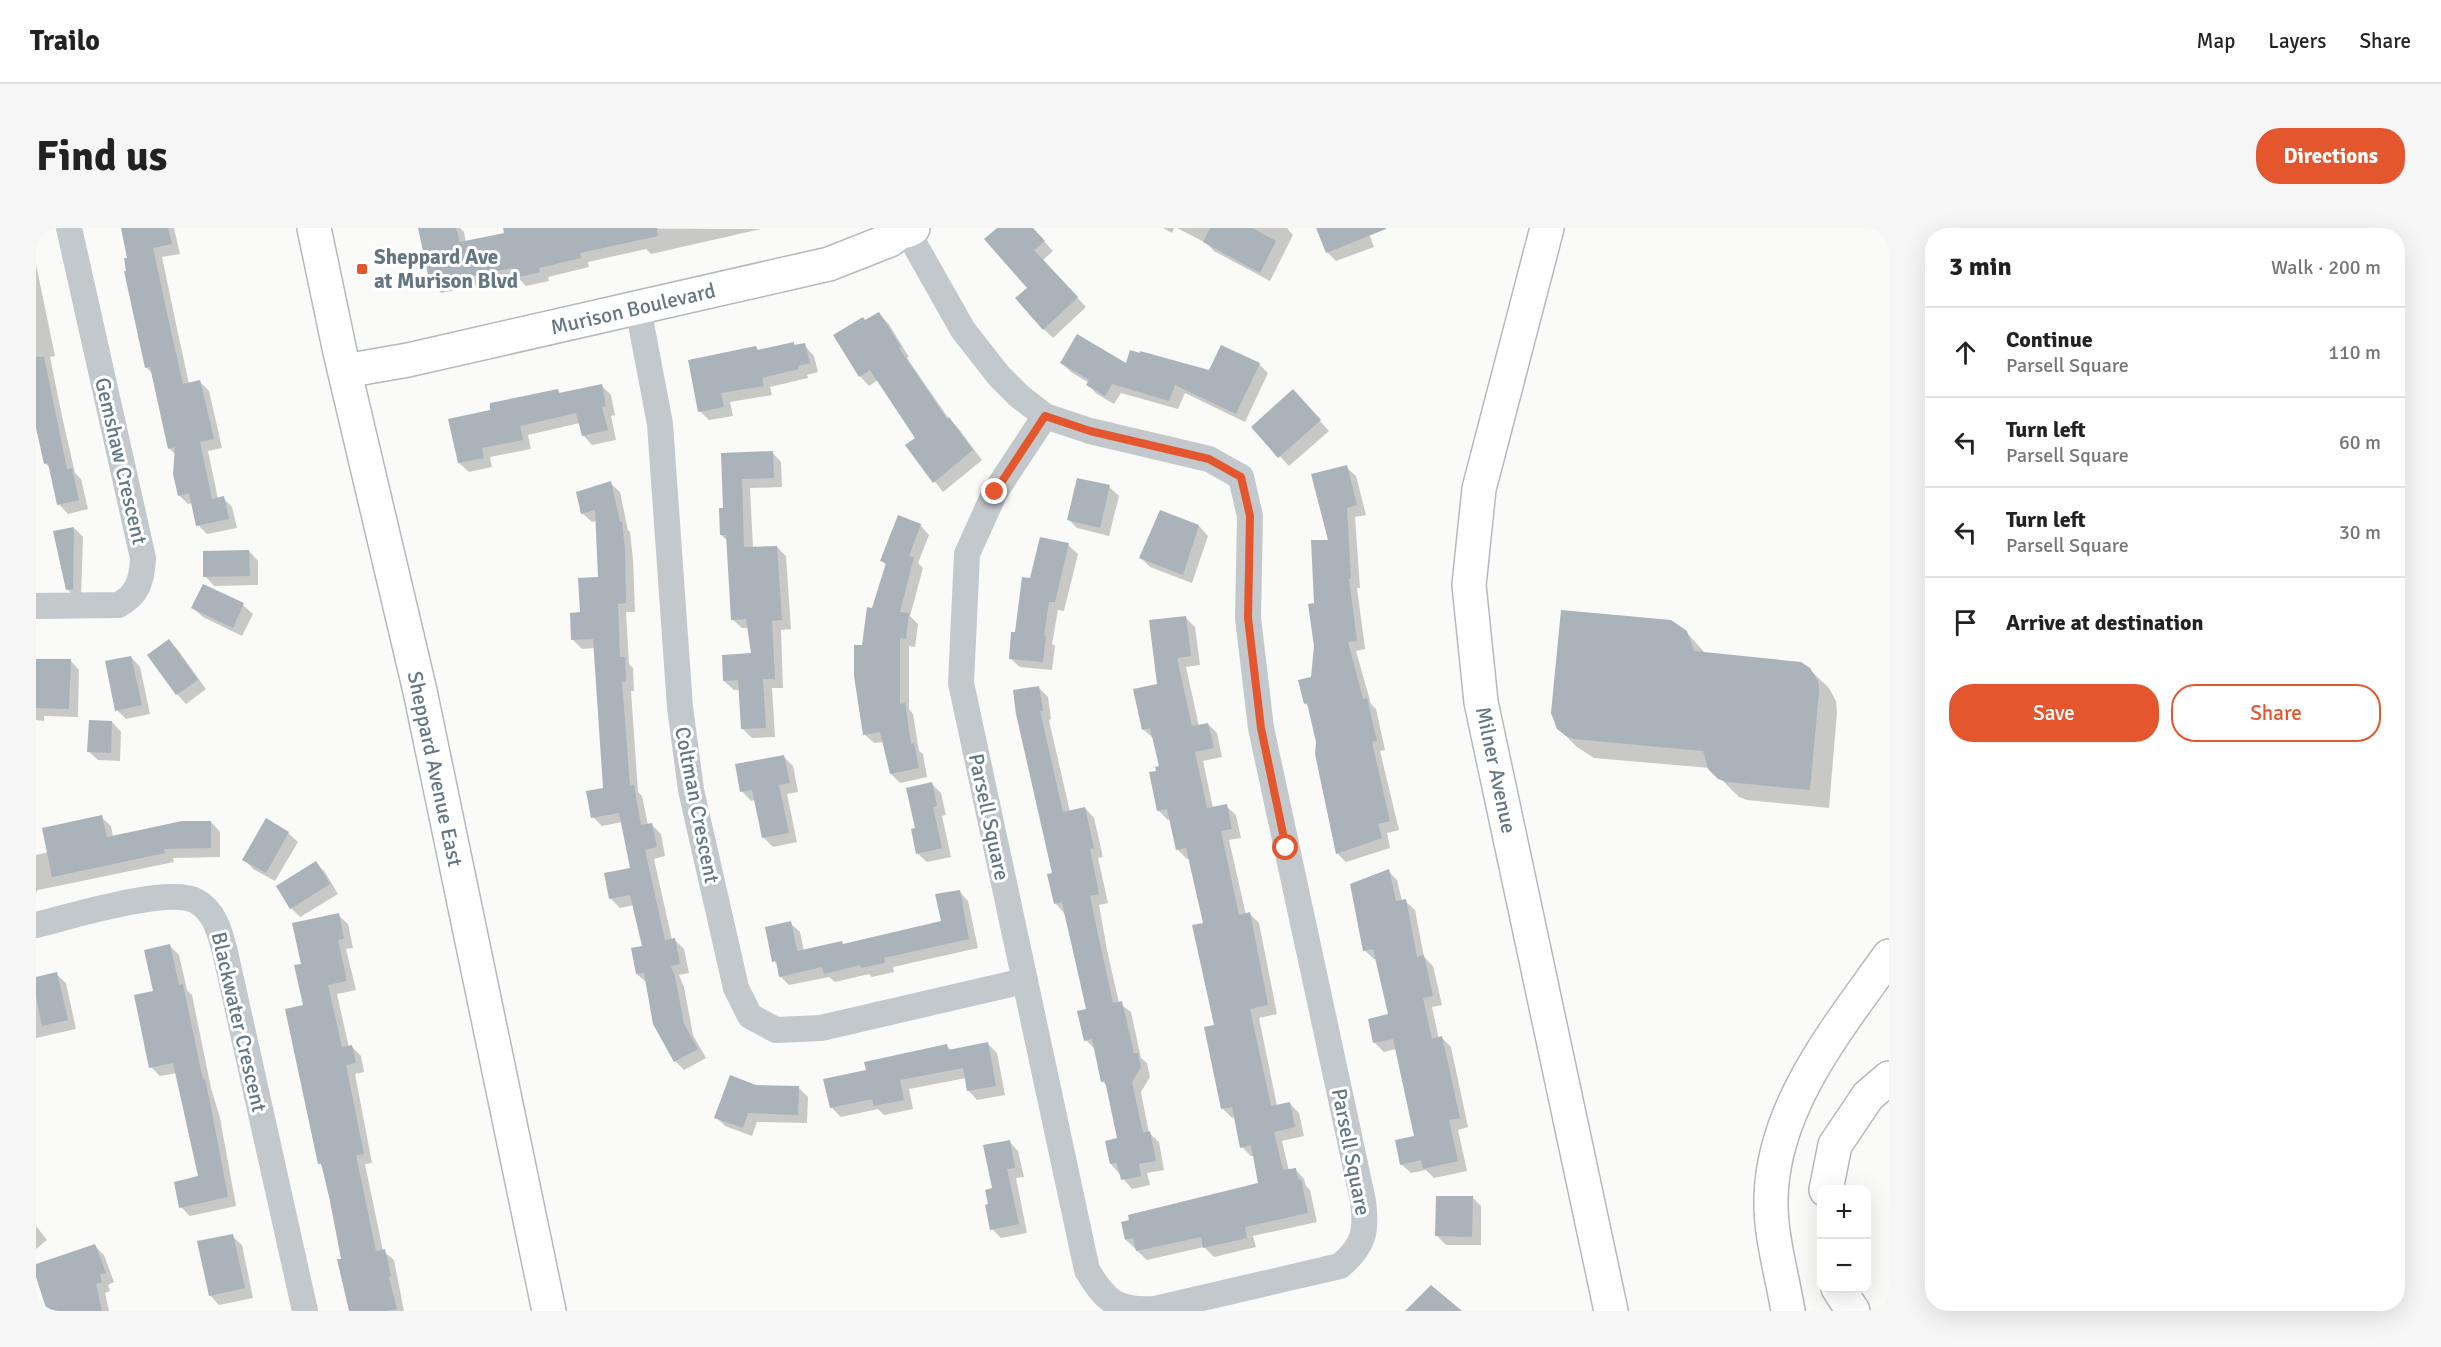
<!DOCTYPE html>
<meta charset="utf-8">
<style>
:root{--surface:#fff;--page:#f6f6f6;--text:#222;--muted:#767676;--line:#e0e0e0;--accent:#e4572e}
body{margin:0;font-family:Signika,sans-serif;background:var(--page);color:var(--text)}
.controls{position:absolute;right:18px;bottom:18px;display:grid;overflow:hidden;border-radius:12px;box-shadow:0 6px 24px #0002}
.controls button{width:54px;height:54px;display:grid;place-items:center;padding:0;border:0;border-bottom:2px solid var(--line);background:var(--surface);color:var(--text);font:30px sans-serif}
.stop{position:absolute;width:18px;height:18px;margin:-14px;border:4px solid #e4572e;border-radius:50%;background:#fff}
.stop.end{background:#e4572e;border-color:#fff;box-shadow:0 2px 6px #0008}
.list{margin:0;padding:0;list-style:none}
h2{display:flex;justify-content:space-between;align-items:center;height:78px;margin:0;padding:0 24px;font-size:26px}
h2 small{font-size:20px;font-weight:400;color:var(--muted)}
.list li{display:grid;grid-template-columns:39px 1fr auto;gap:18px;align-items:center;box-sizing:border-box;height:90px;padding:0 24px;border-top:2px solid var(--line)}
.list b{display:block;font-size:22px;white-space:nowrap}
.list p{margin:0;font-size:20px;white-space:nowrap;color:var(--muted)}
.list em{font-size:20px;font-style:normal;color:var(--muted)}
.actions{display:flex;gap:12px;padding:18px 24px}
.actions a{flex:1;padding:14px 0;border:2px solid var(--accent);border-radius:24px;text-align:center;font-size:21px;color:var(--accent)}
.actions .main{background:var(--accent);color:#fff}
.icon{flex:none;width:33px;height:33px;fill:none;stroke:currentColor;stroke-width:2;stroke-linecap:round;stroke-linejoin:round}
.map{position:relative;flex:none;width:1853px;height:1083px;overflow:hidden;border-radius:24px}
header{display:flex;align-items:center;gap:36px;box-sizing:border-box;height:84px;padding:0 30px;background:var(--surface);border-bottom:2px solid var(--line)}
header strong{font-size:28px}
nav{display:flex;gap:33px;margin-inline-start:auto;font-size:21px}
.intro{display:flex;align-items:center;justify-content:space-between;box-sizing:border-box;height:144px;padding:0 36px}
h1{margin:0;font-size:42px}
.button{padding:15px 27px;border-radius:24px;background:var(--accent);color:#fff;font-size:21px;font-weight:700}
main{display:flex;gap:36px;padding:0 36px}
aside{flex:1;background:var(--surface);border-radius:24px;box-shadow:0 6px 24px #0002}
.map>svg:first-child{display:block}
</style>
<header>
<strong>Trailo</strong>
<nav><a>Map</a><a>Layers</a><a>Share</a></nav>
</header>
<div class="intro"><h1>Find us</h1><a class="button">Directions</a></div>
<main>
<div class="map">
<svg width="1853" height="1083" viewBox="0 0 1853 1083">
<rect width="100%" height="100%" fill="#fafaf8"/>
<g fill="#0003">
<path d="M86,0H138L144,26L126,29L143,110L153,156L164,154L173,163L186,220L172,223L182,271L187,270L196,279L201,300L171,306L162,297L157,275L152,276L143,267L140,227L133,220L117,146L110,139Z"/>
<path d="M396,0H424L428,4L430,15L470,6L468,0L725,1L615,26L610,21L552,34L553,39L512,49L513,53L490,58L481,49L405,65L396,55Z"/>
<path d="M963,0H983L1006,11L1017,23L1007,32L1050,79L1017,110L1008,101L993,60Z"/>
<path d="M1127,0H1138L1136,5Z"/>
<path d="M1141,0H1251L1257,7L1234,53L1178,23L1170,15Z"/>
<path d="M1282,0H1331L1338,19L1300,33L1291,24Z"/>
<path d="M0,36L19,128L14,129L27,193L39,245L45,251L52,281L32,286L23,276L15,241L9,235L0,194Z"/>
<path d="M843,86L852,95L873,129L871,130L913,191L922,200L946,232L907,264L871,218L881,211L842,152L833,158L824,148L799,108Z"/>
<path d="M757,115L761,119L769,118L778,128L782,144L771,147L772,150L734,159L736,167L694,174L697,188L673,192L664,183L720,119L723,123Z"/>
<path d="M1026,135L1091,137L1174,144L1223,136L1232,145L1209,194L1149,165L1142,181L1085,165L1078,176L1061,166L1052,157L1053,155L1035,144Z"/>
<path d="M565,157L575,167L579,187L575,188L580,212L556,217L547,207L544,195L492,207L495,221L454,229L456,239L433,244L423,235L456,183L522,163L525,166Z"/>
<path d="M1266,173L1293,203L1253,238L1217,199Z"/>
<path d="M736,224L745,234L746,259L714,260L717,320L741,319L750,328L755,401L745,402L747,460H736L739,509L716,510L707,501L704,462H698L688,453L717,427L713,400H706L696,391L692,313L685,307L688,281L686,226Z"/>
<path d="M1310,239L1320,248L1330,287L1319,289L1324,360H1321L1329,421L1320,423L1335,476L1340,481L1349,522L1344,523L1363,602L1351,605L1354,620L1310,634L1301,625L1281,513L1274,480L1269,475L1277,450L1280,376Z"/>
<path d="M574,255L584,264L592,302L594,304L597,332L599,384H590L593,436L597,440L598,463H595L602,564L606,568L612,597L615,596L625,606L629,628L618,631L636,712L638,711L648,721L653,745L643,747L648,759L657,807L670,830L648,842L639,833L612,756L601,746L608,719L598,677L584,680L575,671L570,646L596,641L586,594L566,598L557,589L568,561L559,420L546,421L537,412L546,386L564,350L561,293L556,294L546,285Z"/>
<path d="M1073,259L1083,268L1073,308L1041,300L1032,291Z"/>
<path d="M1125,284L1163,298L1172,308L1156,355L1114,339L1105,330Z"/>
<path d="M884,297L893,307L882,335L887,340L874,388L882,396L879,419L873,418V481L877,486L883,523L887,526L891,549L864,555L855,546L848,514L838,515L828,506V419L850,337L846,333Z"/>
<path d="M38,300L47,309L45,370H40L31,361Z"/>
<path d="M1032,317L1042,326L1028,383L1022,382L1016,416L1019,418L1016,442L984,439L974,430L980,406Z"/>
<path d="M213,323L222,333V357L178,358L169,348Z"/>
<path d="M168,358L207,377L217,386L206,408L167,389L157,380Z"/>
<path d="M1150,390L1159,399L1164,437L1150,439L1163,498L1172,496L1181,505L1186,529L1167,533L1177,580L1190,578L1200,587L1205,610L1193,612L1210,687L1214,686L1223,695L1241,786L1223,790L1241,878L1254,876L1263,885L1268,908L1246,913L1253,943L1259,941L1268,951L1270,958L1274,962L1281,994L1217,1008L1220,1019L1178,1029L1168,1019L1111,1032L1090,1012L1224,956L1218,928H1215L1206,919L1200,889L1196,890L1187,881L1169,696L1154,630L1151,631L1142,622L1135,591L1132,592L1122,582L1121,544L1124,539L1117,510L1107,501Z"/>
<path d="M1650,404L1670,426L1773,441L1793,460L1800,473L1801,484L1793,580L1711,572L1703,569L1674,540L1558,530L1541,519L1522,500Z"/>
<path d="M133,413L142,422L170,461L150,476L141,466Z"/>
<path d="M95,429L104,439L114,486L90,491L81,482Z"/>
<path d="M0,432H34L43,442L42,489L8,488V493L0,492Z"/>
<path d="M1003,460L1012,469L1015,491L1013,492L1034,584L1049,580L1058,590L1067,629L1062,630L1072,675L1063,677L1071,722L1083,775L1095,784L1105,830L1111,835L1114,849L1105,864L1113,905L1123,914L1128,942L1111,945L1114,957L1096,961L1075,936L1083,911L1072,859L1066,853L1060,822L1050,812L1052,782L1028,685L1019,675L1018,646L1004,582Z"/>
<path d="M76,494L85,504L84,533L62,532L52,523Z"/>
<path d="M748,529L757,538L762,564L751,566L761,614L737,619L727,609L719,572L715,573L706,563Z"/>
<path d="M896,556L905,565L910,587L906,588L915,629L891,634L881,625V601Z"/>
<path d="M65,589L75,598L77,609L175,594L184,604V629L137,630L138,634L2,662L0,665V627L12,624Z"/>
<path d="M252,605L262,614L239,653L217,641L208,631Z"/>
<path d="M280,635L289,644L302,666L264,689L255,680Z"/>
<path d="M1352,643L1361,652L1366,673H1369L1379,682L1388,729L1397,738L1406,777L1396,779L1403,811L1406,810L1415,819L1432,899L1422,902L1431,943L1398,950L1390,942L1375,945L1365,936L1379,909L1360,821L1348,824L1339,815L1353,787L1341,731H1338L1328,722Z"/>
<path d="M923,663L932,673L942,720L857,739L858,744L836,749L833,746L799,754L793,749L753,757L744,748L742,737L738,733L754,695L764,704L768,723L806,715L808,717L906,694Z"/>
<path d="M302,687L312,696L317,720L310,721L320,762L301,766L313,820L316,819L325,828L328,844L319,846L336,935L329,936L347,1023L358,1032L368,1083H314L307,1032L288,940L283,935L267,737Z"/>
<path d="M134,718L143,727L151,762L156,767L175,860L184,890L200,978L154,988L145,979L164,950L141,845L124,848L115,839L119,764Z"/>
<path d="M20,746L30,755L40,801L0,810V750Z"/>
<path d="M952,816L961,825L969,867L941,872L932,862L930,850L873,861L877,881L848,887L842,881L805,889L795,879L832,843L910,817L915,822Z"/>
<path d="M763,860L772,869L771,895L721,894L716,908L689,898L680,889Z"/>
<path d="M973,913L982,923L988,949L980,950L991,1005L965,1010L956,1001L954,978Z"/>
<path d="M1436,969L1445,978V1017H1410L1401,1008Z"/>
<path d="M0,998L11,1012L0,1021Z"/>
<path d="M196,1008L206,1017L217,1070L183,1077L174,1067Z"/>
<path d="M59,1018L68,1027L78,1054L72,1057L74,1063L69,1065L73,1083H12L0,1045V1037Z"/>
</g>
<g fill="#aab3b9">
<path d="M85,0H132L136,16L117,20L134,99L147,156L164,152L178,211L164,214L176,271L188,268L193,291L160,298L153,265L142,268L137,246L139,219L132,221L114,139L109,140L88,43H90L88,30H91Z"/>
<path d="M382,0H420L424,14L468,5L467,0H621L622,8L544,25L545,30L503,40L504,44L479,50L476,40L394,56Z"/>
<path d="M961,0H997L1009,13L998,22L1042,69L1007,102L979,70L991,60L948,11Z"/>
<path d="M1174,0H1216L1240,13L1224,45L1167,14Z"/>
<path d="M1280,0H1350V1L1290,25Z"/>
<path d="M843,84L865,119L863,120L911,191L913,189L937,222L897,255L869,217L879,210L834,142L823,149L797,107L827,89L829,92Z"/>
<path d="M1041,106L1090,135L1094,122L1104,125V123L1173,142L1185,117L1224,135L1200,186L1139,157L1133,173L1076,156L1069,168L1050,157L1053,152L1024,135Z"/>
<path d="M758,114V117L769,115L774,135L762,138L763,141L726,150L728,158L685,165L688,179L662,184L652,132L720,118L721,122Z"/>
<path d="M0,129H8L31,241L36,240L43,272L21,277L12,235L8,236L0,200Z"/>
<path d="M566,156L570,178L566,179L572,202L546,208L540,185L484,198L487,212L446,220L448,230L422,235L412,191L454,182V175L522,161L523,165Z"/>
<path d="M1257,161L1285,192L1242,230L1215,199Z"/>
<path d="M737,223L738,250L706,251L708,319L741,318L746,392L736,393L739,451H727L730,500L705,501L702,452L687,453L686,427L715,425L710,391L695,392L690,307H684L683,280H687L685,225Z"/>
<path d="M1311,237L1321,277L1311,280L1315,351H1313L1321,413L1312,414L1327,471L1331,470L1341,513L1336,514L1354,593L1342,596L1346,610L1300,626L1279,526L1280,514L1271,475L1268,476L1262,452L1275,449L1278,418L1272,376L1278,375L1275,312H1292L1275,246Z"/>
<path d="M1041,250L1074,257L1064,300L1031,292Z"/>
<path d="M575,253L584,294L586,293L589,322L590,375L582,376L584,429H589L590,454H586L594,558L598,557L605,597L616,595L621,619L609,622L629,712L639,710L644,736L635,738L639,748L648,796L662,821L638,834L617,796L608,745L600,746L595,720L606,718L594,667L573,671L568,645L594,640L583,585L555,590L550,563L567,560L557,411L535,412L534,385L544,384L542,350L562,349L559,282L545,286L540,264Z"/>
<path d="M1124,282L1163,297L1147,347L1103,330Z"/>
<path d="M862,287L885,296L873,328L878,329L864,384L873,385L870,411L864,410V476L869,475L875,516L878,515L883,540L854,546L844,504L827,507L818,448V417H826L831,379L836,380L850,335L844,333Z"/>
<path d="M38,299L37,361L30,362L17,303Z"/>
<path d="M1004,309L1033,315L1019,374H1013L1008,407L1010,408L1007,434L973,431L975,404H979L986,349L994,350Z"/>
<path d="M213,322L214,348L167,349V323Z"/>
<path d="M167,356L208,375L197,400L155,380Z"/>
<path d="M1525,382L1635,392L1651,403L1658,423L1765,434L1774,440L1782,453L1783,464L1774,562L1691,554L1682,551L1672,541L1667,523L1538,511L1530,508L1521,501L1515,485Z"/>
<path d="M1150,388L1155,428L1141,430L1156,498L1172,495L1178,520L1159,524L1171,580L1191,576L1196,601L1185,603L1203,687L1214,684L1232,777L1214,781L1235,878L1254,874L1259,899L1238,904L1247,942L1260,940L1262,952L1265,951L1272,985L1209,999L1211,1010L1167,1020L1165,1009L1100,1023L1097,1010L1089,1012L1085,994L1093,992L1092,987L1222,955L1215,917L1204,920L1196,879L1185,881L1168,799L1178,797L1156,697L1167,695L1150,620L1140,622L1131,581L1121,583L1113,544L1120,543L1119,539L1123,538L1114,500L1106,502L1097,461L1121,456L1113,392Z"/>
<path d="M133,411L162,452L140,467L111,427Z"/>
<path d="M95,428L106,477L79,483L69,433Z"/>
<path d="M0,431H35L33,481L0,480Z"/>
<path d="M1003,458L1007,483H1004L1027,584L1049,579L1058,620L1054,621L1063,666L1054,668L1063,711L1077,775L1086,773L1098,825H1102L1105,839L1096,854L1107,905L1114,903L1120,933L1103,936L1105,948L1085,952L1081,935L1074,936L1069,913L1081,910L1069,853L1065,854L1056,811L1048,813L1041,783L1050,781L1026,674L1018,676L1011,646L1016,645L980,486L977,462Z"/>
<path d="M53,492L76,493L75,525L51,524Z"/>
<path d="M748,527L754,555L743,557L753,605L726,610L716,562L704,564L699,536Z"/>
<path d="M896,554L901,578L897,579L906,620L880,626L875,601L879,600L870,560Z"/>
<path d="M66,587L71,609L146,593H175V620L128,621L129,625L16,649L6,600Z"/>
<path d="M230,590L253,604L230,645L206,632Z"/>
<path d="M280,633L294,656L254,681L240,658Z"/>
<path d="M1353,641L1360,673L1370,671L1381,729L1388,727L1397,768L1387,770L1396,811L1406,808L1424,890L1413,892L1422,933L1387,941L1385,932L1364,937L1359,912L1378,908L1357,811L1337,815L1332,791L1352,786L1337,721L1327,723L1314,656Z"/>
<path d="M924,662L933,711L848,730L849,735L825,740L824,737L788,746L786,739L743,749L740,733L736,734L729,699L755,693L761,723L806,713L807,716L905,693L899,666Z"/>
<path d="M303,685L308,711L302,712L311,753L292,757L306,819L316,817L320,835L310,837L328,926L320,927L340,1023L349,1021L355,1048L353,1049L361,1081L351,1083H313L301,1031H305L294,973L285,935L282,936L249,781L267,777L258,737L265,736L256,695Z"/>
<path d="M134,716L143,757L147,756L167,852L169,851L175,879L192,969L143,980L138,954L162,948L137,835L113,840L98,767L117,763L108,722Z"/>
<path d="M21,744L32,792L6,798L0,769V749Z"/>
<path d="M952,814L960,858L931,863L927,840L864,852L868,872L838,878L836,871L794,880L787,851L830,842L828,834L911,816L912,822Z"/>
<path d="M694,847L720,857L763,858L762,887L712,885L707,900L678,890Z"/>
<path d="M974,912L979,940L971,941L983,996L954,1002L949,977L952,976L949,962L956,960L947,917Z"/>
<path d="M1400,968H1437L1436,1009L1399,1008Z"/>
<path d="M197,1006L209,1060L173,1068L161,1013Z"/>
<path d="M59,1016L70,1045L64,1047L66,1054L60,1056L66,1083H11L0,1049V1036Z"/>
<path d="M1395,1057L1426,1083H1369Z"/>
</g>
<g fill="none" stroke-linecap="round" stroke-linejoin="round">
<defs>
<g id="secondary">
<path d="M278,0L304,124L384,463L513,1083"/>
<path d="M1511,0L1443,261L1433,357L1445,474L1575,1083"/>
<path d="M309,143L372,132L793,36L854,12L865,3H871L877,0"/>
</g>
<g id="highway">
<path d="M1790,962L1799,917L1832,868L1853,850"/>
<path d="M1802,1060L1817,1083"/>
<path d="M1752,1083C1746,1046 1734,1008 1735,970C1737,878 1802,800 1853,728"/>
</g>
</defs>
<use href="#secondary" stroke="#b3babf" stroke-width="36"/>
<use href="#highway" stroke="#b4b9bd" stroke-width="36"/>
<g stroke="#c3c8cc" stroke-width="26">
<path d="M871,3L927,102L963,148L983,168L1009,188L1054,203L1173,231L1205,249L1214,288L1212,390L1225,500L1327,973C1331,1003 1328,1018 1304,1038L1119,1081C1081,1083 1070,1074 1051,1042L925,455L931,326L959,264L1009,188"/>
<path d="M602,80L624,196L644,479L655,562L700,760L714,788L740,802L785,800L988,753"/>
<path d="M0,378L82,377C102,367 106,352 107,330L33,0"/>
<path d="M0,697C33,689 133,658 160,673C179,683 184,705 189,724L269,1083"/>
</g>
<use href="#secondary" stroke="#fff" stroke-width="33"/>
<use href="#highway" stroke="#fff" stroke-width="33"/>
</g>
<g fill="none" stroke-linecap="round" stroke-linejoin="round">
<path stroke="#e4572e" stroke-width="8" d="M959,264L1009,188L1054,203L1173,231L1205,249L1214,288L1212,390L1225,500L1250,620"/>
</g>
<rect fill="#e4572e" stroke="#fff" stroke-width="2" x="320" y="35" width="12" height="12" rx="3"/>
<g text-anchor="middle" stroke-width="6" stroke-linejoin="round" paint-order="stroke">
<g font-size="21" font-weight="bold" fill="#657683" stroke="#fff" text-anchor="start">
<text x="338" y="36">Sheppard Ave<tspan x="338" dy="24">at Murison Blvd</tspan></text>
</g>
<g font-size="21" fill="#657683" stroke="#fff">
<text transform="translate(597 81) rotate(-13)" y="7">Murison Boulevard</text>
<text transform="translate(85 233) rotate(77)" y="7">Gemshaw Crescent</text>
<text transform="translate(399 541) rotate(78)" y="7">Sheppard Avenue East</text>
<text transform="translate(1460 542) rotate(78)" y="7">Milner Avenue</text>
<text transform="translate(661 577) rotate(79)" y="7">Coltman Crescent</text>
<text transform="translate(953 589) rotate(78)" y="7">Parsell Square</text>
<text transform="translate(203 794) rotate(77)" y="7">Blackwater Crescent</text>
<text transform="translate(1315 924) rotate(79)" y="7">Parsell Square</text>
</g>
</g>
</svg>
<div class="controls">
<button>+</button>
<button>−</button>
</div>
<div class="stop" style="left:1250px;top:620px"></div>
<div class="stop end" style="left:959px;top:264px"></div>
</div>
<aside>
<h2>3 min<small>Walk · 200 m</small></h2>
<ul class="list">
<li><svg class="icon" aria-label="ahead" viewBox="0 0 24 24"><path d="M12 20V5M6 11l6-6 6 6"/></svg><div><b>Continue</b><p>Parsell Square</p></div><em>110 m</em></li>
<li><svg class="icon" aria-label="left" viewBox="0 0 24 24"><path d="M17 20v-9H6M10 6l-5 5 5 5"/></svg><div><b>Turn left</b><p>Parsell Square</p></div><em>60 m</em></li>
<li><svg class="icon" aria-label="left" viewBox="0 0 24 24"><path d="M17 20v-9H6M10 6l-5 5 5 5"/></svg><div><b>Turn left</b><p>Parsell Square</p></div><em>30 m</em></li>
<li><svg class="icon" aria-label="arrive" viewBox="0 0 24 24"><path d="M6 21V4h12l-3 4 3 4H6"/></svg><div><b>Arrive at destination</b></div></li>
</ul>
<div class="actions"><a class="main">Save</a><a>Share</a></div>
</aside>
</main>
